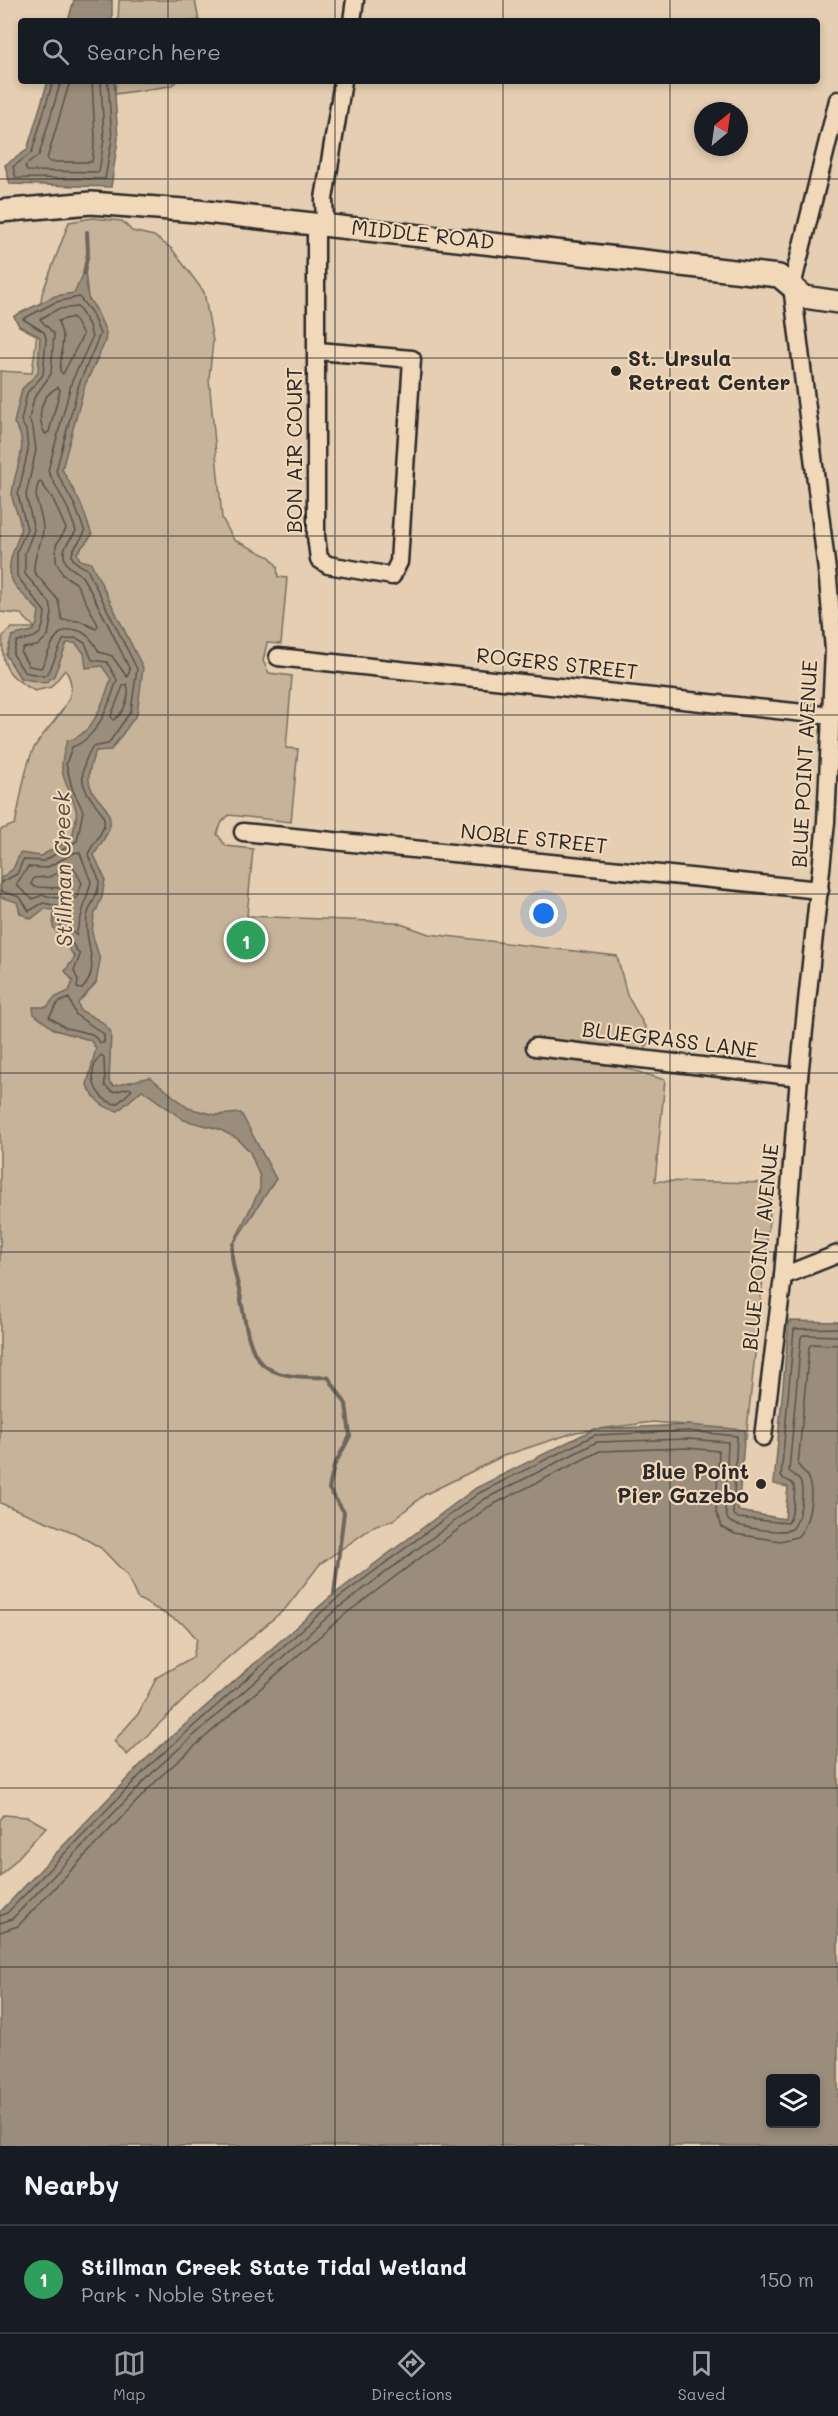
<!DOCTYPE html>
<meta charset="utf-8">
<style>
:root{--surface:#171b24;--page:#242831;--text:#f1f3f6;--muted:#9ea1a6;--line:#363941;--accent:#98999b}
body{margin:0;font-family:Mali,sans-serif;background:var(--page);color:var(--text)}
.controls{position:absolute;right:18px;bottom:18px;display:grid;overflow:hidden;border-radius:6px;box-shadow:0 3px 9px #0003}
.controls button{width:54px;height:54px;display:grid;place-items:center;padding:0;border:0;border-bottom:2px solid var(--line);background:var(--surface);color:var(--text);font:30px sans-serif}
.compass{position:absolute;left:694px;top:102px;width:54px;height:54px;border-radius:50%;background:var(--surface);box-shadow:0 3px 9px #0003;rotate:29deg}
.you{position:absolute;left:544px;top:914px;width:21px;height:21px;margin:-15px;border:4px solid #fff;border-radius:50%;background:#1a73e8;box-shadow:0 0 0 9px #1a73e833}
.badge{display:grid;place-items:center;width:39px;height:39px;border-radius:50%;background:var(--accent);color:#fff;font-size:20px;font-weight:700}
.pin{position:absolute;translate:-50% -50%;border:3px solid #fff;box-shadow:0 2px 6px #0006}
.list{margin:0;padding:0;list-style:none}
h2{display:flex;justify-content:space-between;align-items:center;height:78px;margin:0;padding:0 24px;font-size:26px}
h2 small{font-size:20px;font-weight:400;color:var(--muted)}
.list li{display:grid;grid-template-columns:39px 1fr auto;gap:18px;align-items:center;box-sizing:border-box;height:108px;padding:0 24px;border-top:2px solid var(--line)}
.list b{display:block;font-size:22px;white-space:nowrap}
.list p{margin:0;font-size:20px;white-space:nowrap;color:var(--muted)}
.list em{font-size:20px;font-style:normal;color:var(--muted)}
.icon{flex:none;width:33px;height:33px;fill:none;stroke:currentColor;stroke-width:2;stroke-linecap:round;stroke-linejoin:round}
.map{position:relative;flex:none;width:838px;height:2146px;overflow:hidden}
.search{position:absolute;background:var(--surface);box-shadow:0 3px 9px #0003;left:18px;right:18px;top:18px;height:66px;display:flex;align-items:center;gap:15px;box-sizing:border-box;padding:0 21px;border-radius:6px;color:var(--muted);font-size:22px}
.sheet{height:186px;background:var(--surface)}
nav{display:flex;justify-content:space-around;align-items:center;box-sizing:border-box;height:84px;border-top:2px solid var(--line);background:var(--surface);font-size:16px;color:var(--muted)}
nav a{display:grid;justify-items:center;gap:3px}
nav .on{color:var(--accent)}
.map>svg:first-child{display:block}
</style>
<div class="map">
<svg width="838" height="2146" viewBox="0 0 838 2146">
<rect width="100%" height="100%" fill="#e5ceb1"/>
<filter id="ink" filterUnits="userSpaceOnUse"><feTurbulence type="fractalNoise" baseFrequency=".0167" numOctaves="2"/><feDisplacementMap in="SourceGraphic" scale="12" xChannelSelector="R" yChannelSelector="G"/><feConvolveMatrix kernelMatrix="1 2 1 2 8 2 1 2 1" color-interpolation-filters="sRGB"/></filter>
<g filter="url(#ink)">
<g fill="#c6b39a" stroke="#786f62" stroke-width="1.5">
<path d="M119,0H195L199,21H118Z"/>
<path d="M116,81H177L170,86L115,94Z"/>
<path d="M93,218L122,221L132,231L154,236L172,249L204,292L213,341L209,379L222,518L234,540L270,557L277,566L278,577L287,578L281,644L267,643L263,661L269,673L292,676L286,748L298,749L291,822L229,815L222,822L217,834L226,846L253,849L247,916L395,922L429,934L617,956L627,995L648,1032V1045L640,1052L624,1050L622,1067L665,1080L655,1181L773,1183L746,1439L693,1426L653,1422L576,1432L503,1456L424,1495L392,1521L376,1525L320,1564L286,1608L225,1660L127,1755L114,1741L138,1714L157,1677L193,1657L197,1639L185,1625L137,1598L127,1575L101,1548L75,1533L0,1503V830L15,824C21,800 23,772 33,750C43,727 87,699 65,670L51,687L35,691C9,677 0,668 3,636L12,628H35L21,614L0,612V371L32,373L42,294L69,222Z"/>
<path d="M4,1815L28,1817L46,1827L0,1877V1820Z"/>
</g>
<g fill="#9b8d7b" stroke="#6e665b" stroke-width="1.5" fill-rule="evenodd">
<path d="M74,0H112V21H68Z"/>
<path d="M48,81H114L118,139L111,187L10,184L5,165L27,150Z"/>
<path d="M85,271L88,298L96,309L106,332L105,342L85,385L62,469L81,504L92,535L77,553L80,560L91,563L143,668L137,714L111,750L96,751C73,800 113,797 110,825C108,835 99,846 94,855L105,879L102,897L94,916L92,933L100,960L96,983L78,1003L80,1010L102,1022L111,1032L109,1081L113,1086L150,1077L188,1108L216,1115L241,1113L276,1179L232,1246L260,1189V1177L250,1152L238,1139L219,1129L184,1120L142,1090L118,1111C102,1108 95,1100 87,1085L96,1048L90,1040L55,1030L34,1014L33,1007H47L54,998L69,991L73,981L65,971L75,957L53,927L54,910L44,909L31,919L20,913L17,902L0,897L1,878L13,869L20,853L41,856L72,838C73,830 78,818 76,810C67,777 55,779 67,741C94,735 103,702 111,679L102,666L86,668L84,653L75,643H67L54,676L45,683L20,678L6,655L12,636C32,629 36,638 39,611C32,603 15,589 12,580C5,560 17,547 20,531C23,519 12,506 12,495C13,470 32,445 14,423L22,389L38,373L40,337L19,326L14,316L55,296L74,293Z"/>
<path d="M789,1321L838,1322V2146H0V1912L146,1759L329,1598L476,1488L594,1429L688,1425L745,1430L738,1511L785,1519L788,1487L774,1484ZM816,2078V2124H770V2078Z"/>
</g>
<g fill="none" stroke-linecap="round" stroke-linejoin="round">
<g stroke="#58524b" stroke-width="1.5">
<path d="M53,81L32,152L13,167L16,178L105,179L112,139L108,81"/>
<path d="M61,81L39,155L25,166L27,171L99,172L104,139L101,81"/>
<path d="M70,81L47,159L50,162H92L95,138L92,81"/>
<path d="M78,307L89,325L92,338L72,381L48,471L68,509L76,531C72,539 63,545 64,555C65,570 78,569 83,578C101,608 115,639 130,670L127,677L112,656L99,652C94,642 87,632 76,630C51,627 51,653 41,668L29,666L21,653L23,648L37,646L48,636L52,613L50,603L25,574V553L34,530L26,495L36,450L33,428L29,419L34,398L51,374L54,334L40,319L58,309Z"/>
<path d="M73,317L83,335L63,374L60,371L63,337L58,321Z"/>
<path d="M58,387L60,390L49,432L45,434C36,417 40,396 58,387Z"/>
<path d="M40,481L53,499L66,529L56,545V561L63,575L76,583L98,625L96,629L80,621L62,620L58,600L34,572C33,553 43,543 43,529C43,512 30,496 40,481Z"/>
<path d="M127,684C131,695 124,715 113,720L111,716L123,686Z"/>
<path d="M76,852L80,853L91,882L76,935C63,924 71,910 61,899L43,895L32,899L16,885L28,867L46,868Z"/>
<path d="M73,866L82,883L76,899L60,888L35,887L31,884L34,878L49,877Z"/>
<path d="M0,883L17,874L23,860L44,861L77,841L83,811L72,788L66,764L72,747C98,738 109,705 117,680L107,662L92,660L85,643L76,638L63,640L49,672L44,676L24,672L13,654L17,641C40,637 43,636 45,612L17,576V551L27,529L18,495L28,450L26,430L21,421L27,393L43,375L46,338L44,332L23,319L56,302L79,297L91,312L100,334L79,384L56,471L75,506L85,532C75,551 60,556 87,569L137,669L131,711L108,744L92,747C64,796 108,802 104,825C102,835 92,845 88,854C90,863 98,872 99,881C100,894 89,905 87,917C83,944 103,967 82,989L77,988L78,980L74,971L80,955L60,926L58,906L43,903L29,911L20,897L0,891"/>
<path d="M69,998L76,1015L104,1034V1043H100L92,1034L66,1028L49,1017L58,1003Z"/>
<path d="M101,1055L104,1057L105,1086L113,1092L129,1088L132,1090L117,1104C94,1101 85,1071 101,1055Z"/>
<path d="M0,1916L7,1913L151,1764L333,1602L479,1493L595,1435L688,1431L737,1436L733,1514L738,1518L788,1523C792,1517 797,1491 793,1484C790,1480 784,1480 781,1477L794,1329L838,1328"/>
<path d="M0,1923L12,1919L156,1769L338,1608L483,1500L597,1442L688,1439L728,1442L725,1510L728,1520C737,1528 781,1534 792,1529C800,1521 805,1491 800,1481C797,1476 792,1474 789,1471L801,1337L803,1335L838,1336"/>
<path d="M0,1932L18,1926L162,1775L344,1615L488,1507L600,1451L687,1448L719,1451L716,1512L722,1527L735,1534L780,1541L797,1537C809,1526 814,1496 809,1481C807,1474 802,1470 798,1465L809,1347L812,1344L838,1345"/>
</g>
<g stroke="#6e665b" stroke-width="4">
<path d="M84,273L88,253L87,232"/>
<path d="M233,1244C229,1257 237,1279 240,1294C252,1361 252,1379 328,1377L346,1404L350,1436L334,1466L329,1489L344,1512L334,1594"/>
</g>
<defs>
<g id="minor">
<path d="M352,21L355,0"/>
<path d="M316,223V536L319,559L328,565L392,576L399,562L412,359L318,351"/>
<path d="M325,224L324,199L343,81"/>
<path d="M278,657L832,716"/>
<path d="M243,832L820,890"/>
<path d="M535,1047L799,1077"/>
<path d="M783,1276L838,1254"/>
<path d="M763,1437L783,1276L799,1077L826,822L834,650L828,579L792,286L838,100"/>
</g>
<path id="major" d="M0,211L91,203L197,211L779,276L804,297L838,302"/>
</defs>
<use href="#minor" stroke="#2b2b2b" stroke-width="21"/>
<use href="#major" stroke="#2b2b2b" stroke-width="26"/>
<use href="#minor" stroke="#f1d8b9" stroke-width="16"/>
<use href="#major" stroke="#f1d8b9" stroke-width="21"/>
</g>
</g>
<path fill="none" stroke="#2b2b2b" stroke-width="1.5" stroke-opacity="0.55" d="M168,0V21M335,0V21M503,0V21M670,0V21M168,81V2146M335,81V2146M503,81V2146M670,81V2146M0,179H838M0,358H838M0,536H838M0,715H838M0,894H838M0,1073H838M0,1252H838M0,1431H838M0,1610H838M0,1788H838M0,1967H838"/>
<g fill="#2b2b2b" stroke="#f1d8b9" stroke-width="2">
<circle cx="616" cy="371" r="6"/>
<circle cx="761" cy="1484" r="6"/>
</g>
<g text-anchor="middle" stroke-width="4.5" stroke-linejoin="round" paint-order="stroke">
<g font-size="21" fill="#2b2b2b" stroke="#f1d8b9">
<text transform="translate(423 235) rotate(6)" y="7">MIDDLE ROAD</text>
<text transform="translate(295 450) rotate(-90)" y="7">BON AIR COURT</text>
<text transform="translate(557 664) rotate(6)" y="7">ROGERS STREET</text>
<text transform="translate(805 764) rotate(-87)" y="7">BLUE POINT AVENUE</text>
<text transform="translate(534 839) rotate(6)" y="7">NOBLE STREET</text>
<text transform="translate(670 1040) rotate(7)" y="7">BLUEGRASS LANE</text>
<text transform="translate(761 1247) rotate(-84)" y="7">BLUE POINT AVENUE</text>
</g>
<g font-size="21" font-weight="bold" fill="#2b2b2b" stroke="#f1d8b9" text-anchor="start">
<text x="628" y="366">St. Ursula<tspan x="628" dy="24">Retreat Center</tspan></text>
<text x="749" y="1479" text-anchor="end">Blue Point<tspan x="749" dy="24">Pier Gazebo</tspan></text>
</g>
<g font-size="22" font-style="italic" fill="#4d4843" stroke="#f1d8b9">
<text transform="translate(63 869) rotate(-91)" y="8">Stillman Creek</text>
</g>
</g>
</svg>
<div class="controls">
<button><svg class="icon" aria-label="layers" viewBox="0 0 24 24"><path d="M12 4l9 5-9 5-9-5zM3 14l9 5 9-5"/></svg></button>
</div>
<svg class="compass" viewBox="-18 -18 36 36"><path d="M0-13l5 13h-10z" fill="#e53935"/><path d="M0 13l5-13h-10z" fill="#9ea1a6"/></svg>
<div class="you"></div>
<div class="pin badge" style="left:246px;top:940px;background:#2e9e5b">1</div>
<div class="search"><svg class="icon" aria-label="search" viewBox="0 0 24 24"><circle cx="10" cy="10" r="6"/><path d="M15 15l6 6"/></svg>Search here</div>
</div>
<section class="sheet">
<h2>Nearby<small></small></h2>
<ul class="list">
<li><span class="badge" style="background:#2e9e5b">1</span><div><b>Stillman Creek State Tidal Wetland</b><p>Park · Noble Street</p></div><em>150 m</em></li>
</ul>
</section>
<nav>
<a class="on"><svg class="icon" aria-label="map" viewBox="0 0 24 24"><path d="M3 6l6-2 6 2 6-2v14l-6 2-6-2-6 2zM9 4v14M15 6v14"/></svg>Map</a>
<a><svg class="icon" aria-label="directions" viewBox="0 0 24 24"><path d="M12 3l9 9-9 9-9-9zM9 14v-3h6M13 9l2 2-2 2"/></svg>Directions</a>
<a><svg class="icon" aria-label="saved" viewBox="0 0 24 24"><path d="M7 4h10v16l-5-4-5 4z"/></svg>Saved</a>
</nav>
